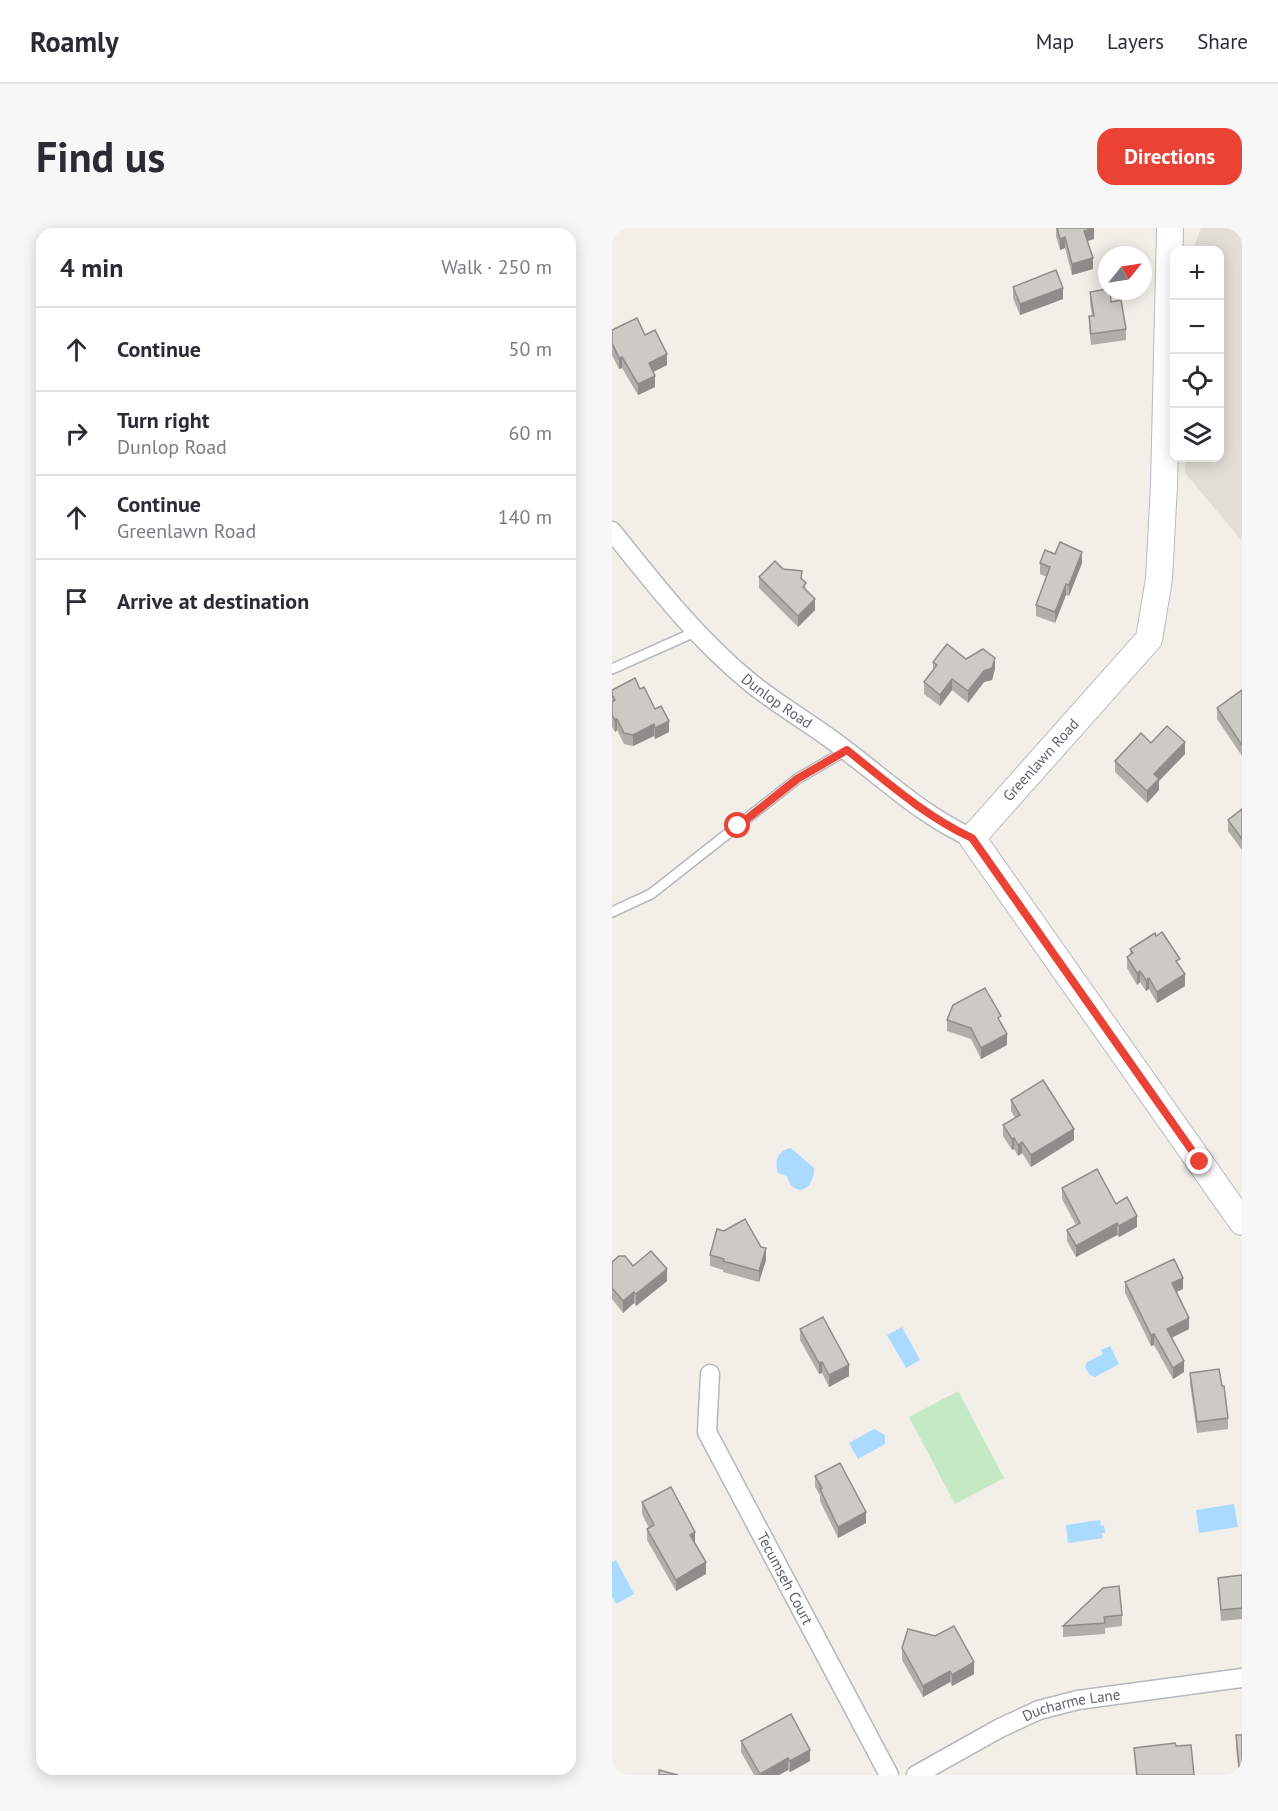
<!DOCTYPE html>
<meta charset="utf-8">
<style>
:root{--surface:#fff;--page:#f7f7f7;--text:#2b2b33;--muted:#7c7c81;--line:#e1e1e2;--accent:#ea4335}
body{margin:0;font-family:"PT Sans",sans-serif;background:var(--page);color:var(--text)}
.controls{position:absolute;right:18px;top:18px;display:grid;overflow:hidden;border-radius:12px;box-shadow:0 3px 15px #0003}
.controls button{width:54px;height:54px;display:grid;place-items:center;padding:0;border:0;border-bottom:2px solid var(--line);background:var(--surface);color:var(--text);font:30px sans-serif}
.compass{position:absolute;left:486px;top:18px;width:54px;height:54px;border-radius:50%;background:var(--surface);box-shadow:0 3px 15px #0003;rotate:60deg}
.stop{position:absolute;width:18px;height:18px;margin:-14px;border:4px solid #ea4335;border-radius:50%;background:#fff}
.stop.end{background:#ea4335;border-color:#fff;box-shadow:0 2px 6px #0008}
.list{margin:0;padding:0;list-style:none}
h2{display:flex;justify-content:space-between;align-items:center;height:78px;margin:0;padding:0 24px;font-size:26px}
h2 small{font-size:20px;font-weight:400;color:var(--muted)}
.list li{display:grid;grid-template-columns:39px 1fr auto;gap:18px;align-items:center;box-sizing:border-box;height:84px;padding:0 24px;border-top:2px solid var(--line)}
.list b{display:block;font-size:22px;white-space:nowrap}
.list p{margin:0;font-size:20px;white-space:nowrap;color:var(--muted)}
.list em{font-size:20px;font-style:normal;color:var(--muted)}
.icon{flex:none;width:33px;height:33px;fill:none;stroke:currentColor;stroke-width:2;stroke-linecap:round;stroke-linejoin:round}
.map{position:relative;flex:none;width:630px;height:1547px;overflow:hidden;border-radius:18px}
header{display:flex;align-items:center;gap:36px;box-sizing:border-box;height:84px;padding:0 30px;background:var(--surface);border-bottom:2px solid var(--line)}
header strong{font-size:28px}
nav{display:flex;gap:33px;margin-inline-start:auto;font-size:21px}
.intro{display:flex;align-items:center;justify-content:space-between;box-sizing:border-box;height:144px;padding:0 36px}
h1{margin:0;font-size:42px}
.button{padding:15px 27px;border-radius:18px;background:var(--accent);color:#fff;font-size:21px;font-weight:700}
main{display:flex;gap:36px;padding:0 36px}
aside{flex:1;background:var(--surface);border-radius:18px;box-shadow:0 3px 15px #0003}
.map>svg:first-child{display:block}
</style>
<header>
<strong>Roamly</strong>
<nav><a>Map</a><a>Layers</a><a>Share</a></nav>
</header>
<div class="intro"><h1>Find us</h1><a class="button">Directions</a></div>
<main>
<aside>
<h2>4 min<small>Walk · 250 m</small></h2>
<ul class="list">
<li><svg class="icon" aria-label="ahead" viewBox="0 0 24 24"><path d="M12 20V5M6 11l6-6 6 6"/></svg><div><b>Continue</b></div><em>50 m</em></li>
<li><svg class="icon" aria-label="right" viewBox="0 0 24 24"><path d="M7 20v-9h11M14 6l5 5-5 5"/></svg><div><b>Turn right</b><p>Dunlop Road</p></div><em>60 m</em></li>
<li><svg class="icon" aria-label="ahead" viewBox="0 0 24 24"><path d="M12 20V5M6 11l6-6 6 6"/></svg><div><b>Continue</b><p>Greenlawn Road</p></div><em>140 m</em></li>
<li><svg class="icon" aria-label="arrive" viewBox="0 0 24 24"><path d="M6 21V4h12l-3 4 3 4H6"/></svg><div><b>Arrive at destination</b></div></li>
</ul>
</aside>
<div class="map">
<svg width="630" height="1547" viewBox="0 0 630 1547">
<rect width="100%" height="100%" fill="#f1efe8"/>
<path fill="#e1ded6" d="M589,0H630V313L573,245V230H608V22H581Z"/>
<path fill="#c5e8c5" d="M346,1163L392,1250L343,1276L297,1189Z"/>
<g fill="#aadaff">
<path d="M179,920L202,940C204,951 192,970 180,958C177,955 176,951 175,948L166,945C162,933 166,922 179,920Z"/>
<path d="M290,1099L308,1132L294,1140L275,1107Z"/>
<path d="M498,1118L507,1136L483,1149L478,1147L473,1139L475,1134L491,1126L489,1122Z"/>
<path d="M262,1201L273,1207V1216L246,1231L237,1215Z"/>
<path d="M622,1276L626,1299L587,1305L584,1282Z"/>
<path d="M488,1292L489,1298L492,1297L493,1305H490L491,1310L456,1315L454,1297Z"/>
<path d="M4,1332L22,1366L4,1376L0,1368V1334Z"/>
</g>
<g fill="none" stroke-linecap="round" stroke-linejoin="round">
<defs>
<g id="lane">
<path d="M0,441L83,404"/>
<path d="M0,684L39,666L185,551L235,522"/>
</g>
<g id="street">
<path id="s1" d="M0,303C43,357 85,411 139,455C170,480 205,499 236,524C277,555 313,589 360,610"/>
<path id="s2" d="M98,1146L95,1204L277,1547"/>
<path id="s3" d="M304,1547L388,1500L427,1482L466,1472L630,1450"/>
</g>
<path id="secondary" d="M558,0L552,257L547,351L537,411L360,610L630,994"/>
</defs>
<use href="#lane" stroke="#b5b8bc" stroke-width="12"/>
<use href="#street" stroke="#b5b8bc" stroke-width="21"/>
<use href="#secondary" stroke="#b6babf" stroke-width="28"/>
<use href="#lane" stroke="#fff" stroke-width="9"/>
<use href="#street" stroke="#fff" stroke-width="18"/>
<use href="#secondary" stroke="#fff" stroke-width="26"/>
</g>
<g fill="#afaea9">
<path d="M444,0H482V11L475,13L481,41L460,47L453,20L448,22L444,8Z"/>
<path d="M401,59L451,71L408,87L401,70Z"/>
<path d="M478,64L499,74L514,101V112L479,117L477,100V88H480L478,75Z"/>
<path d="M0,102L33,107L55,137L41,144L43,159L26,167L10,140L7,141L0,127Z"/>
<path d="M428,335H470L457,368L454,367L443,395L424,388V377L435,349L428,346Z"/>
<path d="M171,341L190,351L203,382L186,399L147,360V349Z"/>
<path d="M354,431L383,441L380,452L372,454L356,475L340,462L328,478L312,466V454L321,443V434Z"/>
<path d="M28,461L43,481L57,504L43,511L42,508L21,518L12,516L5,502L3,504L0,499V462Z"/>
<path d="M630,462V528L605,491V480Z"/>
<path d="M539,515L573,526L547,553V562L535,575L503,544V533Z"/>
<path d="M630,581V622L616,603V592Z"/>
<path d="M518,721L568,739L573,758L545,775L537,761L534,763L528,754L525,757L515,740V729L518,726Z"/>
<path d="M335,792L389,795L395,817L369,831L359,811L335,803Z"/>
<path d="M399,872L462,912L419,939L410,925L406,928L402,921L400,922L391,908V897L403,890L399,883Z"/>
<path d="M450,960L504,976L525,999L507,1009L505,1007L464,1029L455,1013V1002L464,997L450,971Z"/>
<path d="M98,1027L154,1032L147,1054L111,1044V1042L98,1038Z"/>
<path d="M0,1034L21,1038L55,1053L24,1078L22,1075L11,1085L0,1071Z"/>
<path d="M513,1054L571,1061L564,1064L577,1101L559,1110L572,1144L561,1151L542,1117L539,1118L513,1065Z"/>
<path d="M188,1101L237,1148L217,1159L210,1145L207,1146L188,1112Z"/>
<path d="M578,1145L610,1158L616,1190V1201L585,1205L578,1156Z"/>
<path d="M203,1248L254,1295L226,1310L208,1273V1267L203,1259Z"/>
<path d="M30,1274L94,1346L64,1363L35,1312V1301L37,1300L30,1286Z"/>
<path d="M630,1347V1391L609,1393L606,1350Z"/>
<path d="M491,1360L510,1387V1398L493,1400V1406L451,1409V1398Z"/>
<path d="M290,1420L362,1446L340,1458L338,1454L311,1469L290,1432Z"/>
<path d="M624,1507L630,1547H627L624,1519Z"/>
<path d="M129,1513L198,1533L178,1544L176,1542L167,1547H142L129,1524Z"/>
<path d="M564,1518L582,1547H524L522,1520Z"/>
</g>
<g fill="#8f8d8a">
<path d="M482,0V11L472,14V3Z"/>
<path d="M453,9V20L448,22V11Z"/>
<path d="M481,30V41L460,47V36Z"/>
<path d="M451,60V71L408,87V76Z"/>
<path d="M55,126V137L37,146V135Z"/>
<path d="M10,129V140L7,141V130Z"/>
<path d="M43,148V159L26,167V156Z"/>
<path d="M470,324V335L457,368V357Z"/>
<path d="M454,356V367L443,395V384Z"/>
<path d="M203,371V382L186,399V388Z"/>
<path d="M383,430V441L380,452L372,454L356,475V463Z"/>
<path d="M340,451V462L328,478V467Z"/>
<path d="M5,491V502L3,504V492Z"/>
<path d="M57,493V504L43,511V500Z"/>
<path d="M42,496V508L21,518V507Z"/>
<path d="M573,514V526L547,553V562L535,575V563L542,546Z"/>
<path d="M528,743V754L525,757V745Z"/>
<path d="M573,746V758L545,775V764Z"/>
<path d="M537,750V761L534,763V752Z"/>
<path d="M395,806V817L369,831V820Z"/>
<path d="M462,901V912L419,939V927Z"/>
<path d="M402,910V921L400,922V911Z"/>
<path d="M410,914V925L406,928V917Z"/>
<path d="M525,988V999L507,1009V998Z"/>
<path d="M505,995V1007L464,1029V1018Z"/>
<path d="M154,1020V1032L147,1054V1043Z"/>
<path d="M55,1041V1053L24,1078V1066Z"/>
<path d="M571,1050V1061L560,1066V1055Z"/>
<path d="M22,1064V1075L11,1085V1073Z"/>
<path d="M577,1090V1101L555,1112V1101Z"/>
<path d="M542,1106V1117L539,1118V1107Z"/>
<path d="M572,1133V1144L561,1151V1140Z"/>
<path d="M210,1134V1145L207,1146V1135Z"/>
<path d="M237,1137V1148L217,1159V1147Z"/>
<path d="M254,1284V1295L226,1310V1299Z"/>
<path d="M83,1304V1316L78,1307Z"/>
<path d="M94,1334V1346L64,1363V1352Z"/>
<path d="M362,1434V1446L340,1458V1447Z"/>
<path d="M338,1443V1454L311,1469V1458Z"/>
<path d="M198,1522V1533L178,1544V1533Z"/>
<path d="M176,1530V1542L167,1547H148Z"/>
</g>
<g fill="#cccac5" stroke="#8f8d8a" stroke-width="1.5">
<path d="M445,0H482L472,3L481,30L460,36L453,9L448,11Z"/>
<path d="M444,42L451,60L408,76L401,59Z"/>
<path d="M495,61V63H498L499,74L509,72L514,101L479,106L477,88H482L478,64Z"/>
<path d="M25,90L33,107L43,102L55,126L37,135L43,148L26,156L10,129L7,130L0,115V102Z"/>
<path d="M448,314L470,324L457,357L454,356L443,384L424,377L438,339L428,335L433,322L443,326Z"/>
<path d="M163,333L171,341L190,343L189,350L194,355L191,359L203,371L186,388L147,349Z"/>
<path d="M335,416L354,431L371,421L383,430L380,440L372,443L356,463L340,451L328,467L312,454L325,437L321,434Z"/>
<path d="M23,450L28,461L32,459L43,481L49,478L57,493L43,500L42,496L21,507L12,505L5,491L3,492L0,487V474L3,472L0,467V462Z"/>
<path d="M630,462V517L605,480Z"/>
<path d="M555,498L573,514L542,546L547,551L535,563L503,533L529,505L539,515Z"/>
<path d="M630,581V611L616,592Z"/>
<path d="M550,704L568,731L564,733L573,746L545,764L537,750L534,752L528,743L525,745L515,729L521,725L518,721L543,705L544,708Z"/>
<path d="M373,760L389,788L386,790L395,806L369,820L359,800L335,792L341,777Z"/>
<path d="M431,852L462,901L419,927L410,914L406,917L402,910L400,911L391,897L408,887L399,872Z"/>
<path d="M485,941L504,976L515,969L525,988L507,998L505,995L464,1018L455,1002L468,995L450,960Z"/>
<path d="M133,991L149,1019L154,1020L147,1043L111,1033L112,1031L98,1027L105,1001L112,1003Z"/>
<path d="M39,1023L55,1041L24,1066L22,1064L11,1073L0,1060V1034L7,1028H13L21,1038Z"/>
<path d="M562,1031L571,1050L560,1055L577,1090L555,1101L572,1133L561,1140L542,1106L539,1107L513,1054Z"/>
<path d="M211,1089L237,1137L217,1147L210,1134L207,1135L188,1101Z"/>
<path d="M607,1141L610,1158H612L616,1190L585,1194L578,1145Z"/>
<path d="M228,1235L254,1284L226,1299L208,1261L210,1260L203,1248Z"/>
<path d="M59,1259L83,1304L78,1307L94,1334L64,1352L35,1301L42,1297L30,1274Z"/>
<path d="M630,1347V1380L609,1382L606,1350Z"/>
<path d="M507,1358L510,1387L492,1389L493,1395L451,1398L491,1360Z"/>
<path d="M342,1398L362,1434L340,1447L338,1443L311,1458L290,1420L296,1401L323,1408Z"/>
<path d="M179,1486L198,1522L178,1533L176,1530L148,1546L129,1513Z"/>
<path d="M624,1507H630V1547H628Z"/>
<path d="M563,1515L564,1518L579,1517L582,1547H525L522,1520Z"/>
<path d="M47,1542L66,1547H47Z"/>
</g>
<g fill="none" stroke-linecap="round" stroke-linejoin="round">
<path stroke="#ea4335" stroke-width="8" d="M126,598L185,551L235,522C275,554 313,588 360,610L588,934"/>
</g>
<g text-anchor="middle" stroke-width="6" stroke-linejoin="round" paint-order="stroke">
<g font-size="15" fill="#5f6368" stroke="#fff">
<text dy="5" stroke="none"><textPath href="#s1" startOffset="238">Dunlop Road</textPath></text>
<text transform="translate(429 532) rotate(-48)" y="5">Greenlawn Road</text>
<text dy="5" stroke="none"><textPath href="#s2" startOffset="224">Tecumseh Court</textPath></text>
<text dy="5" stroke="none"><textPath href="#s3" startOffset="172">Ducharme Lane</textPath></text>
</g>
</g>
</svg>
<div class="controls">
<button>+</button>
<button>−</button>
<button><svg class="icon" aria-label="locate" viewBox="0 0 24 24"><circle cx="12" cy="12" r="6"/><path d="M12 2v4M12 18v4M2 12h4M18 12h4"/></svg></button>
<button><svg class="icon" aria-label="layers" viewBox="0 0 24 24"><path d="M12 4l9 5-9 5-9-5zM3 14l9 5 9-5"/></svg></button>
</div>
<svg class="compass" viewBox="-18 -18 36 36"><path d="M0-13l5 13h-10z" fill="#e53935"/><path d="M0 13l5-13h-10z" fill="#7c7c81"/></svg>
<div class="stop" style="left:126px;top:598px"></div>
<div class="stop end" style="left:588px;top:934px"></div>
</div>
</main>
